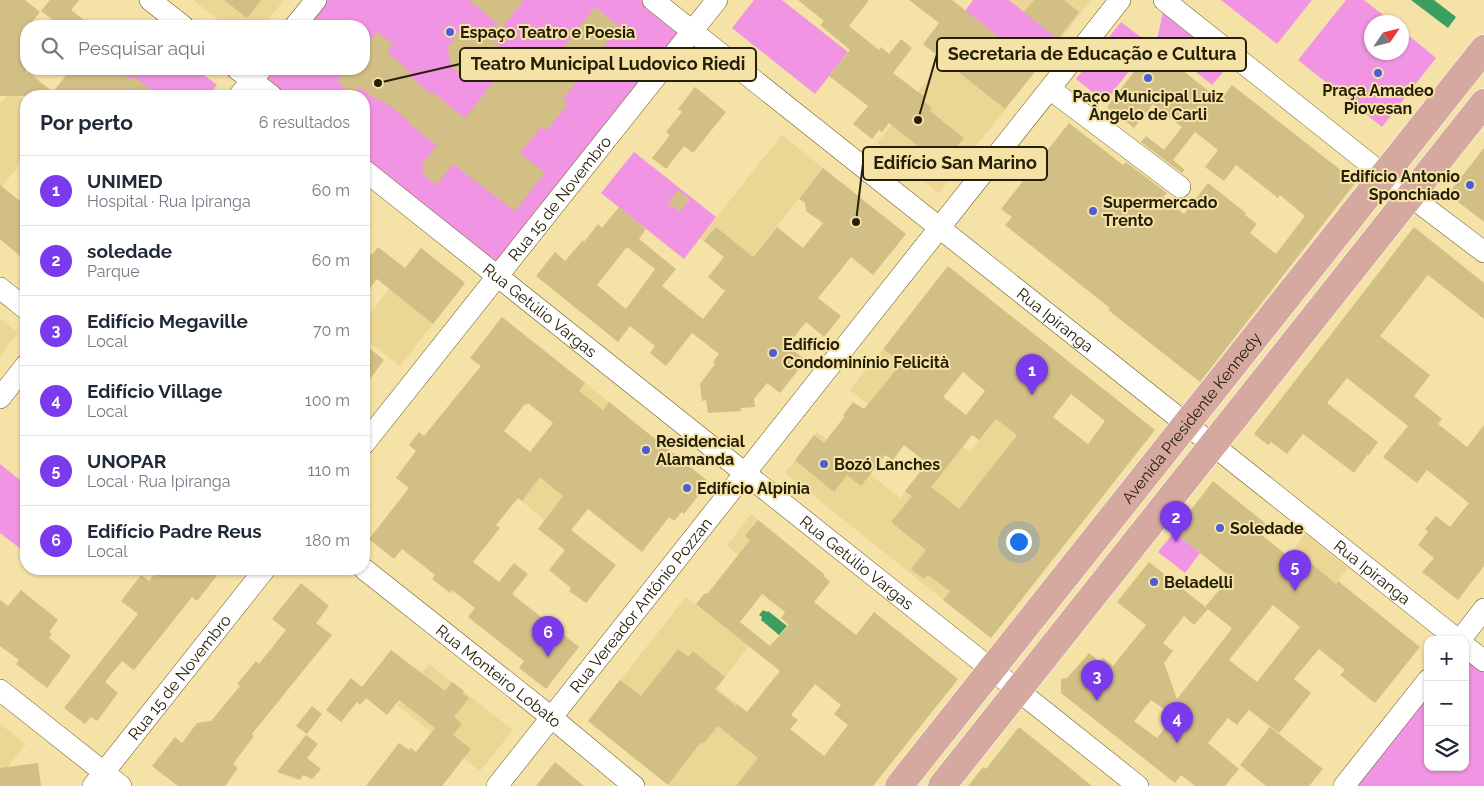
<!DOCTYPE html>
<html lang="pt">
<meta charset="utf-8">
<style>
:root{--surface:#fff;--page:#f6f6f7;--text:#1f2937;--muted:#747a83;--line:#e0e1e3;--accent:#7c3aed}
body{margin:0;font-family:Raleway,sans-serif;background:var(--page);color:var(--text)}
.controls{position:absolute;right:15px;bottom:15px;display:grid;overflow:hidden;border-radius:10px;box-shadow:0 1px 4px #0004}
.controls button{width:45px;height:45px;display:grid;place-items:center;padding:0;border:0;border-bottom:1px solid var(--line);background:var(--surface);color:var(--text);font:25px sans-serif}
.compass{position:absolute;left:1364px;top:15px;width:45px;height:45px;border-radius:50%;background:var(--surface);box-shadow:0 1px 4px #0004;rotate:55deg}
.you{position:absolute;left:1018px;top:541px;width:18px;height:18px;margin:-12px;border:4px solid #fff;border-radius:50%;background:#1a73e8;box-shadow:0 0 0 8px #1a73e833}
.badge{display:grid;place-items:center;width:32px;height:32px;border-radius:50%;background:var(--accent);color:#fff;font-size:16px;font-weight:700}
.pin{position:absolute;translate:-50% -41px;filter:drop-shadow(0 1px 2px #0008)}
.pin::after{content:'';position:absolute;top:26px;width:18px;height:15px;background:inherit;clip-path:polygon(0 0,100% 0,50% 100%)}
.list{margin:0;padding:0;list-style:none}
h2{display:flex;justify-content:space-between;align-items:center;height:65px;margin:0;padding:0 20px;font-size:21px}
h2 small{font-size:16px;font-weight:400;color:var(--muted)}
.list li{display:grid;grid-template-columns:32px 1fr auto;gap:15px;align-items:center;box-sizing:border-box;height:70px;padding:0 20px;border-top:1px solid var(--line)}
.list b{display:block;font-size:19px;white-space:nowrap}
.list p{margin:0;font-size:16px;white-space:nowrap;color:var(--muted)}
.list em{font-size:16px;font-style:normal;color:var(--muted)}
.icon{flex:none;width:28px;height:28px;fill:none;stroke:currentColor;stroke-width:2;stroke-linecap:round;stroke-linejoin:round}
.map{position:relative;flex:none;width:1484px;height:786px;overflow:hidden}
.search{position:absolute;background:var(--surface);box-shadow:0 1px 4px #0004;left:20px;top:20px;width:350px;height:55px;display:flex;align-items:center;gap:12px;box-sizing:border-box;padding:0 18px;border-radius:20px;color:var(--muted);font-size:19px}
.panel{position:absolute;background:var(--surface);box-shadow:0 1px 4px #0004;left:20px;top:90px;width:350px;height:485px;border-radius:20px}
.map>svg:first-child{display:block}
</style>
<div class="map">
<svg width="1484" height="786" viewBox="0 0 1484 786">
<rect width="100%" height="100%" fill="#f5e2a7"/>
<g fill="#ecd694">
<path d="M193,0H284L263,26H226Z"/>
<path d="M1009,0H1091L1060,40Z"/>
<path d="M955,3L1038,68L939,193L877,143L943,60L923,44Z"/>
<path d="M11,90L26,102V156L0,189V104Z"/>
<path d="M782,135L823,168L741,271L700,238Z"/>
<path d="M421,248L465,283L400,366L364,338V321Z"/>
<path d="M0,318L18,333L0,356Z"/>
<path d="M1052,348L1073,365L942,530L1024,596L991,638L785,473L817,432L900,498L916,478L933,456L850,390L883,349L966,415L949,436L970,452Z"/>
<path d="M585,383L627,416L545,520L503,486Z"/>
<path d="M751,514L803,556L787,576L738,555L727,545Z"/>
<path d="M1305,534L1348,568L1300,627L1259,594Z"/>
<path d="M686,597L749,646L717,688L840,786H669L588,721Z"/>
<path d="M429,664L513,730L480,771L397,705Z"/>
<path d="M0,724L26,744L0,777Z"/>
</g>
<g fill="#f194e3">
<path d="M316,0H653L692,31L498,276L364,170V96H272L261,69H364V26H295Z"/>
<path d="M754,0H782L848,52L815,94L732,28Z"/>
<path d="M973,0H1009L1060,40L1038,68L965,11Z"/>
<path d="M1221,0H1312L1277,44Z"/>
<path d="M1346,0H1364L1392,22H1372V52H1402V30L1436,58L1382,127L1298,60Z"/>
<path d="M1163,12L1228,66L1212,85L1157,40Z"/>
<path d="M1121,22L1150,44L1105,102L1076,79Z"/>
<path d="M95,69H196L217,85L208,96H73Z"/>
<path d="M634,152L716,217L684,259L601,193Z"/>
<path d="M0,464L26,485V553L0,533Z"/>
<path d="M1174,532L1200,553L1185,573L1158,552Z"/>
<path d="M1465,646L1484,661V786H1344L1428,680V767H1465Z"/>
</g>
<g fill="#3c9e5f">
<path d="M1411,0H1434L1456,17L1448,28Z"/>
<path d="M763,610L767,612L768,611L787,626L779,635L761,620L762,617L759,615Z"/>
</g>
<g fill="#d2bf86" fill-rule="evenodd">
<path d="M0,0H25L40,12L29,26H26V74L28,72L53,92L71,69H82L90,75L95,69H116L130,80L133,76L159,96H0Z"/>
<path d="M50,0H79L71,10L92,26H61L41,11Z"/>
<path d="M224,0H261L247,18Z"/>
<path d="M469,0H524L492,40L540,77L595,7L620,27L563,99L568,104L546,131L541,127L520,153L545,173L515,211L453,164L436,185L421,173L425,168L421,165L437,145L408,123L410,122L386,103L373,97L359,87L353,94L337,81L346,69H364V48L377,32L393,44L387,52L404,66L414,80L431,94L432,92L465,118L500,73L469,76L460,74L453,68L450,62L448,47L457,34L463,31L499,25Z"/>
<path d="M798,0H869L849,26L879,50L881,47L889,54L901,39L912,48L893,73L926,98L923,101L932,108L930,111L964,138L942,165L889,123L882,132L879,130L872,139L853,124L868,106L829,76L850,50L820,25L824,21Z"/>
<path d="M909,0H952L1038,68L1005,109L923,44L939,23Z"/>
<path d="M1034,0H1064L1079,12L1058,39L1024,12Z"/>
<path d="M1153,47L1220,100L1232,85L1356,182L1200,382L1108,310L1110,308L1005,225L1012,217L1001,209L1069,123L1123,165L1126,162L1167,193L1163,197L1184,214L1208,183L1246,213L1245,215L1257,224L1250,233L1276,254L1305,216L1280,195L1278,198L1236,165L1224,181L1205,167L1218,150L1195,132L1173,160L1185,170L1182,173L1141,142L1146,136L1164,150L1182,127L1153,104L1134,128L1107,107Z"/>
<path d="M695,87L726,112L693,153L684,146L666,169L652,158L670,135L666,132L682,112L678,109Z"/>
<path d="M1484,148V222L1448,194Z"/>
<path d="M823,168L906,234L873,275L851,257L818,298L841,316L824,337L806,322L787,346L806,360L780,393L767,383L754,399L755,407L741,408V411L708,413L706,400L702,401L700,384L715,364L713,362L719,354L692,333L666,366L650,353L655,346L630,326L618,342L536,276L555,252L565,261L583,240L584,242L598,224L602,228L619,207L646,229L639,239L676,269L662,286L703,319L725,291L708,277L724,257L704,241L716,227L753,257L777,227L803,248L823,223L806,211L805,203L799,199ZM627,247L655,269L626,309L597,285Z"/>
<path d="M0,185L26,206V261L0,239Z"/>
<path d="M678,190L690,200L679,212L668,203Z"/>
<path d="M1414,227L1484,283V319L1428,275L1380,336L1430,375L1414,396L1442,419L1438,424L1467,447L1484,425V566L1458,600L1422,572L1434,558L1418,545L1428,532L1425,529L1436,516L1450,527L1469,503L1427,470L1417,483L1383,457L1408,426L1347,378L1327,403L1378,442L1369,455L1368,454L1354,473L1303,434L1287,454L1271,442L1268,445L1254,434Z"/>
<path d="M378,247L405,268L421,248L465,283L433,324L377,279L364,296V248L372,255Z"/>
<path d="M948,266L1155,430L991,638L943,600L950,591L928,575L924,579L911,569L926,550L891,522L912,496L905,491L927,463L904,445L893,460L885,455L861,486L847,475L834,492L795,460L814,435L824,443L845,416L843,415L853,402L864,409L888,380L901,363L883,349ZM963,372L985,391L966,415L943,397ZM1071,394L1105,421L1088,444L1053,417ZM996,419L1017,435L959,509L931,487L972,435L979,440Z"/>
<path d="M502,317L585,383L579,391L603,410L609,402L709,482L684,514L682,512L674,521L669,517L642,552L588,509L571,530L616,565L586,603L569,591L571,588L549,570L565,550L538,529L563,496L540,477L522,501L518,498L496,525L500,528L473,562L499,582L514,563L528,574L512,594L579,647L546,689L519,668L524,661L468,617L475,608L452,590L450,593L432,579L435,575L402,549L394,559L369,539L409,488L396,478L416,451L409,445L419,432L424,436L481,366L470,358ZM528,403L553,423L530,452L504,431L525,404L527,405Z"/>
<path d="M364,344L384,360L364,387Z"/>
<path d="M1213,481L1266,524L1259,533L1288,556L1294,549L1336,584L1338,581L1420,647L1375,703L1340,675L1345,670L1319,649L1294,679L1311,693L1279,733L1249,710L1237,725L1228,718L1208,743L1239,769L1225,786H1195L1181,775L1175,783L1061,693V679L1067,678L1089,653L1100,662L1103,658L1113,666L1146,625L1117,602L1149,562L1208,609L1194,625L1184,616L1163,643L1173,651L1164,663L1177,699L1227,635L1232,628L1205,607L1230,577L1174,532ZM1273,605L1300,627L1257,682L1229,660ZM1151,700L1174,716L1157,738L1134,721Z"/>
<path d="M758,520L800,554L825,575L824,576L830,582L814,602L856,635L874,612L958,679L873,786H736L758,758L718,726L703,744L701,742L668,785L588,721L620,680L641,696L678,649L688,657L693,651L725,677L715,689L736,706L737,704L747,712L780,671L696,604L704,594L708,593L750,540L745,536ZM762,594L785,612L781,618L789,625L770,646L740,622ZM815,684L841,705L834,714L848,725L824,756L790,729L798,720L791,715Z"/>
<path d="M159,569H222L197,601L192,597L134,670L122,661L105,682L118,693L97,721L91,717L85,724L64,708L138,614L121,601L141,575L149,581Z"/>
<path d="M301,583L329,606L316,623L332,635L252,734L254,736L233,764L238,768L225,786H178L152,766L175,737L182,743L197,723L211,721L240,686L237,684L256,661L259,664L286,630L272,619Z"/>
<path d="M21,590L58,620L49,632L52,634L49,638L71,656L47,688L16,664L19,660L0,646V600L8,606Z"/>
<path d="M391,650L445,691L452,682L464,691L462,693L469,698L454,717L462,724L453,735L471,749L442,786H366L399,743L409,750L411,748L416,752L435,728L399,700L387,715L366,698L360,705L357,702L341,722L326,710L351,678L362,687Z"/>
<path d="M312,706L322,714L307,734L296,726Z"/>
<path d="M1019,727L1070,768L1092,786H968L983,767L986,769Z"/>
<path d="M1270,727L1323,769L1309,786H1266L1240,765Z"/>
<path d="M306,735L318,744L307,758L321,769L312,779L303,775L300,780L277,772Z"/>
<path d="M555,762L584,786H536Z"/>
<path d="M38,763L41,786H0V768Z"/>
</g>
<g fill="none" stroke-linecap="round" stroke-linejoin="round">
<defs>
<g id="minor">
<path d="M150,0L183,26"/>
<path id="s1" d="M653,0L1458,640"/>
<path d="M1164,0L1410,196L1484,252"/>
<path d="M295,26L316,0"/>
<path d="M237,69L272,96"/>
<path d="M1050,89L1180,187"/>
<path d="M239,96L261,69"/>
<path id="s2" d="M364,170L1138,786"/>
<path d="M0,288L26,309"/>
<path d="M0,398L26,365"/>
<path id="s3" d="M364,444L717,0"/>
<path id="s4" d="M364,569L551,717L634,786"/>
<path d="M1460,640L1484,609"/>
<path d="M1465,646L1484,661"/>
<path d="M0,690L121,786"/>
<path id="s5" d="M93,786L265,569"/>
<path id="s6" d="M497,786L1120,0"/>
<path d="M1344,786L1428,680"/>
</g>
<g id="major">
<path id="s7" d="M899,786L1484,49"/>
<path d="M942,786L1484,103"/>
</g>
</defs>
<use href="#minor" stroke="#69581f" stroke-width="22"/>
<use href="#major" stroke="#fff" stroke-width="29"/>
<use href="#minor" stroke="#fff" stroke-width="21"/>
<use href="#major" stroke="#d6a9a0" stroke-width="28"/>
</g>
<g fill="#4c5ed3" stroke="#f5e2a7" stroke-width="2">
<circle cx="450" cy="32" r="5"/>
<circle cx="1378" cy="73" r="5"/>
<circle cx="1148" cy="78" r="5"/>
<circle cx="1470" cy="185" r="5"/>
<circle cx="1093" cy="211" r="5"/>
<circle cx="773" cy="353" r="5"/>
<circle cx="646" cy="450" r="5"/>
<circle cx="824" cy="464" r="5"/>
<circle cx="687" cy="488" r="5"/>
<circle cx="1220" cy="528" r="5"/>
<circle cx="1154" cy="582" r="5"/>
</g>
<g text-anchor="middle" stroke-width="4" stroke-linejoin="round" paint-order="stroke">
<g font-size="16" font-weight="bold" fill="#272008" stroke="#f5e2a7" text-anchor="start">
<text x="460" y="38">Espaço Teatro e Poesia</text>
<text x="1378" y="96" text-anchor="middle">Praça Amadeo<tspan x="1378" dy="18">Piovesan</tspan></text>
<text x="1148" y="102" text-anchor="middle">Paço Municipal Luiz<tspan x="1148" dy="18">Ângelo de Carli</tspan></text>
<text x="1460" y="182" text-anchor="end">Edifício Antonio<tspan x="1460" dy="18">Sponchiado</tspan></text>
<text x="1103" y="208">Supermercado<tspan x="1103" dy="18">Trento</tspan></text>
<text x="783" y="350">Edifício<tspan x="783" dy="18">Condominínio Felicità</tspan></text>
<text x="656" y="447">Residencial<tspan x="656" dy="18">Alamanda</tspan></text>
<text x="834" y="470">Bozó Lanches</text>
<text x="697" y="494">Edifício Alpinia</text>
<text x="1230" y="534">Soledade</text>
<text x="1164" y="588">Beladelli</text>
</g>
<g font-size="16" fill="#272008" stroke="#f5e2a7">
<text dy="6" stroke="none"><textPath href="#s3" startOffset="314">Rua 15 de Novembro</textPath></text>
<text dy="6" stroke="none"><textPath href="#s2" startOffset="225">Rua Getúlio Vargas</textPath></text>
<text dy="6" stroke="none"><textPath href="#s1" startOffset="514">Rua Ipiranga</textPath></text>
<text dy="6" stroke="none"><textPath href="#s7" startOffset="470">Avenida Presidente Kennedy</textPath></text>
<text dy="6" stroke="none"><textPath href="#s2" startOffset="630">Rua Getúlio Vargas</textPath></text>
<text dy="6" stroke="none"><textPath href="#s1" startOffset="919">Rua Ipiranga</textPath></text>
<text dy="6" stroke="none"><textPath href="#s6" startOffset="231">Rua Vereador Antônio Pozzan</textPath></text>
<text dy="6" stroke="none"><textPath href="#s5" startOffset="139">Rua 15 de Novembro</textPath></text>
<text dy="6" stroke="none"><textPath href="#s4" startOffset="172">Rua Monteiro Lobato</textPath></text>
</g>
</g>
<path fill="none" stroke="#272008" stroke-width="2" d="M918 120L937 54M378 83L460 64M856 222L863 163"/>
<g fill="#272008" stroke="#f5e2a7" stroke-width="2">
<circle cx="918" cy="120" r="5"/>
<circle cx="378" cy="83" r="5"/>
<circle cx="856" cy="222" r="5"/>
</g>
<g fill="#f5e2a7" stroke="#272008" stroke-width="2">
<rect x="937" y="38" width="309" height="33" rx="5"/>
<rect x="460" y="48" width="296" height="33" rx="5"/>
<rect x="863" y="147" width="184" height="33" rx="5"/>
</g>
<g font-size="18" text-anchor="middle" font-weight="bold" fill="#272008">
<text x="1092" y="60">Secretaria de Educação e Cultura</text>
<text x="608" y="70">Teatro Municipal Ludovico Riedi</text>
<text x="955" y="169">Edifício San Marino</text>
</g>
</svg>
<div class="controls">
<button>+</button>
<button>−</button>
<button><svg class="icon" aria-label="layers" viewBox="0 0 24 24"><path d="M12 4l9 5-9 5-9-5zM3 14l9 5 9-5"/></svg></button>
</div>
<svg class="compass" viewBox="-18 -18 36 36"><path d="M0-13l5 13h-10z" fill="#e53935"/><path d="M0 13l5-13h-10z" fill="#747a83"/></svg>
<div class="you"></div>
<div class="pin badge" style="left:1032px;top:395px">1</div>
<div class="pin badge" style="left:1176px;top:542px">2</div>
<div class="pin badge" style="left:1097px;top:701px">3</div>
<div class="pin badge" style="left:1177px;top:743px">4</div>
<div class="pin badge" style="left:1295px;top:591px">5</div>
<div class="pin badge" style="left:548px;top:657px">6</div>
<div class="search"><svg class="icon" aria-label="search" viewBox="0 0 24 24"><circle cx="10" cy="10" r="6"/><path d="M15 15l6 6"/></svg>Pesquisar aqui</div>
<section class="panel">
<h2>Por perto<small>6 resultados</small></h2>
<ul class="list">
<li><span class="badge">1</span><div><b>UNIMED</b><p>Hospital · Rua Ipiranga</p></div><em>60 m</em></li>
<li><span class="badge">2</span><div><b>soledade</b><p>Parque</p></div><em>60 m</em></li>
<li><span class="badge">3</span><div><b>Edifício Megaville</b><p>Local</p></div><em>70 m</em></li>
<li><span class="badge">4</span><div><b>Edifício Village</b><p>Local</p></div><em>100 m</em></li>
<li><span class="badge">5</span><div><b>UNOPAR</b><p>Local · Rua Ipiranga</p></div><em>110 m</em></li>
<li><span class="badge">6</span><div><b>Edifício Padre Reus</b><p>Local</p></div><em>180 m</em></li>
</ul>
</section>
</div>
